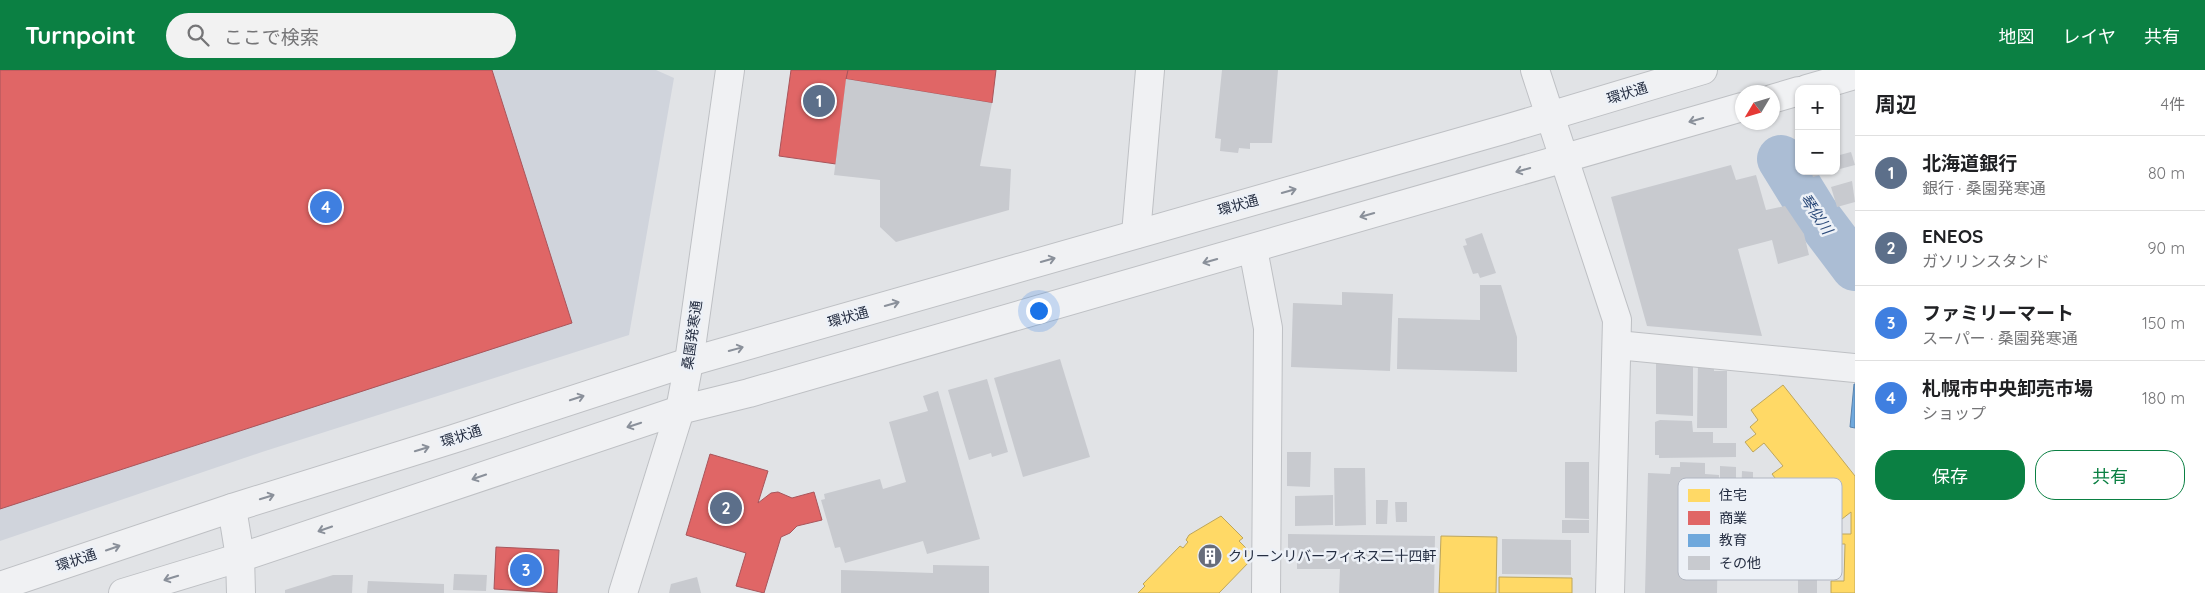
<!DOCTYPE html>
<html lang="ja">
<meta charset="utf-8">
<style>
:root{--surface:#fff;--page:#f2f2f2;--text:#202124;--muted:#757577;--line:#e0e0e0;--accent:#0b8043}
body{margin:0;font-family:Quicksand,"Noto Sans JP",sans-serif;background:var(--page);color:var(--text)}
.controls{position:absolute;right:15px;top:15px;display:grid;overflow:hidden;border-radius:10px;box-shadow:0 1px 4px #0004}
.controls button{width:45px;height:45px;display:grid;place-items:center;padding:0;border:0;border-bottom:1px solid var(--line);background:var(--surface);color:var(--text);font:25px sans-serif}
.compass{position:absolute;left:1735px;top:15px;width:45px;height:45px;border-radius:50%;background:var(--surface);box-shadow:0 1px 4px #0004;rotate:232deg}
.you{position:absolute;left:1038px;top:240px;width:18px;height:18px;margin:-12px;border:4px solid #fff;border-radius:50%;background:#1a73e8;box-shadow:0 0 0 8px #1a73e833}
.badge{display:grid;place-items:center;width:32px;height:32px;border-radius:50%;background:var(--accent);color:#fff;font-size:16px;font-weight:700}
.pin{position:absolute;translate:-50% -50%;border:2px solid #fff;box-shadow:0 1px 5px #0006}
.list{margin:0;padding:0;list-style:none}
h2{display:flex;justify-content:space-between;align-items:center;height:65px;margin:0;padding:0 20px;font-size:21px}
h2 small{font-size:16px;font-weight:400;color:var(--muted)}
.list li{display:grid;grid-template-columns:32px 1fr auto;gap:15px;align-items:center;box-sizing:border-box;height:75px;padding:0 20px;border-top:1px solid var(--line)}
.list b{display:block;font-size:19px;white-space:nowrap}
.list p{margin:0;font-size:16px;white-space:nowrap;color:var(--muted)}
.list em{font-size:16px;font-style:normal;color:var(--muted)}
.actions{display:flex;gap:10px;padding:15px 20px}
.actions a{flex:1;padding:11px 0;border:1px solid var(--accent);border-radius:20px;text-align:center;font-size:18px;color:var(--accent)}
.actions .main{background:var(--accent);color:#fff}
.icon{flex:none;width:28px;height:28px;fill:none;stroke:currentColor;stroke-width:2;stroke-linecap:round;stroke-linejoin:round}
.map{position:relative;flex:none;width:1855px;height:523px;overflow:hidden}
header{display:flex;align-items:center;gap:30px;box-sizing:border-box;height:70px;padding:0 25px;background:var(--accent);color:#fff}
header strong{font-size:24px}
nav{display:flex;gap:28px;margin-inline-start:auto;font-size:18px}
.search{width:350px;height:45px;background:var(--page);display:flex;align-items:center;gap:12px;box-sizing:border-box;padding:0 18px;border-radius:28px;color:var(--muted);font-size:19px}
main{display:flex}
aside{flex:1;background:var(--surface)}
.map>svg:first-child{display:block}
</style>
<header>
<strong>Turnpoint</strong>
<div class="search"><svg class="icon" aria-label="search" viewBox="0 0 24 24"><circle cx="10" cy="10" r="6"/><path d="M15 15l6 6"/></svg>ここで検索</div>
<nav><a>地図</a><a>レイヤ</a><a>共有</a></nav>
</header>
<main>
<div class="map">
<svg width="1855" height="523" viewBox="0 0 1855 523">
<rect width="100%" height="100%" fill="#e1e3e6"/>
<path fill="#d0d4dc" d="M0,0H656L674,8L629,265L262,382L0,471Z"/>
<g fill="#ffd966" stroke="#bea65b">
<path d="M1783,315L1855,406V523H1831V511H1844L1845,474H1838V464H1851V442L1842,449L1837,443L1826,452L1821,446L1816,451L1818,454L1809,461L1801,452L1804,450L1793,436L1800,430L1783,409L1778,412L1772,404L1783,396L1764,373L1753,382L1745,372L1756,364L1750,357L1758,350L1751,340Z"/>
<path d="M1221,446L1243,468L1239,471L1250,482L1251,490L1219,523H1138L1145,516L1143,514L1180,476L1183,478L1188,472L1186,470L1189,465Z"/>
<path d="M1441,466L1497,467L1496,523H1439Z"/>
<path d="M1499,507L1572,508V523H1499Z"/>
</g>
<g fill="#e06666" stroke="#a8555b">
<path d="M0,0H492L572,253L0,439Z"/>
<path d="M791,0H848L836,94L779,86Z"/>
<path d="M848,0H996L992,33L846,9Z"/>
<path d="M710,384L768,401L758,433L771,423L778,422L792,428L814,422L822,450L797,456L790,463L781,467L764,523L736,516L746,483L686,465Z"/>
<path d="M496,477L559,480L557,523L494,519Z"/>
</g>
<path fill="#6fa8dc" stroke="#5983ae" d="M1854,314H1855V358L1850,357Z"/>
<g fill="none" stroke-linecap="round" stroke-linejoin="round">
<path stroke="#abbdd4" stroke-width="48" d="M1781,89L1815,144L1855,197"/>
</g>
<g fill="#c8cacf">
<path d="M1222,0H1278L1272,73H1250V79L1239,78L1238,83L1220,81L1221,69L1215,68Z"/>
<path d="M846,9L992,33L980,96L1011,99L1009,140L896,172L880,157V110L834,105Z"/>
<path d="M1851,82L1855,95L1836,100V86Z"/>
<path d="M1731,95L1736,110L1756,105L1766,140L1785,136L1804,164L1809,185L1778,194L1772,170L1738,179L1762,266L1647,256L1611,127Z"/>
<path d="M1811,101H1831V102L1813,107Z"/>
<path d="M1852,111L1855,132L1837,137L1831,117Z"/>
<path d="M1482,163L1496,203L1480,208L1478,203L1473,204L1463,176L1467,175L1465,169Z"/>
<path d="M1480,215H1501L1517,267V302L1397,299L1398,248L1480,250Z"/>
<path d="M1342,222L1393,224L1390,301L1291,297L1293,233L1342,235Z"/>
<path d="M1060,289L1090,387L1023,407L994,308Z"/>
<path d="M1656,289L1693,290V346L1656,344Z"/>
<path d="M1698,290H1714V301H1727V358H1697Z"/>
<path d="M987,309L1008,382L992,387L991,383L969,390L948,320Z"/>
<path d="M938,321L980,469L927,484L923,471L845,493L840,477L835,478L821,430L825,429L824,424L880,409L883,419L906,412L889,352L928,341L923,326Z"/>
<path d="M1660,350L1692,351L1693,362H1713V373H1736V387L1659,388V385H1655V352Z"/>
<path d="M1287,382H1311L1310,417L1287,416Z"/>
<path d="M1565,392H1589V449L1565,448Z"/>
<path d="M1680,392L1705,393V404L1719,405L1717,523H1645L1648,403L1670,404L1671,397H1680Z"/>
<path d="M1720,396L1736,397V432H1720Z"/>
<path d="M1334,398H1365L1366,455L1335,456Z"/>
<path d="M1742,401L1753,402V409H1768L1767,431L1741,430Z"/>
<path d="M1333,425V455L1295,456V426Z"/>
<path d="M1376,430H1388L1387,454H1376Z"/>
<path d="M1395,432H1407V452H1396Z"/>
<rect x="1562" y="450" width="27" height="13"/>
<path d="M1288,464L1435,466L1434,523H1339L1340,499H1297V480H1288Z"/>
<path d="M1502,469L1571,470V505L1502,504Z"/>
<path d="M933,495L989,496V523H841V500L933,503Z"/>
<rect x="1798" y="498" width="19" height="25"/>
<path d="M454,504L487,505L486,521L453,520Z"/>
<path d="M333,505H353L352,523H285V520Z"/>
<path d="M697,507L701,523H669L671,514Z"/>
<path d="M368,511L444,514V523H367Z"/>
</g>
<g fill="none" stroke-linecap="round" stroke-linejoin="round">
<defs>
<g id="minor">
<path d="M1535,0L1617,250L1610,523"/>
<path d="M1807,19L1855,5"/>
<path d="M1772,29L1799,21"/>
<path d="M1136,164L1150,0"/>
<path d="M1253,179L1268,258L1266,523"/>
<path d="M1617,275L1855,298"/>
<path d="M232,438L240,487L241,523"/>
<path d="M0,516L232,438L453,369L689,292L1506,59L1703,0"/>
<path d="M123,523L248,485L680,340L749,323L1742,37"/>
<path d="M623,523L680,340L689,292L730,0"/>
</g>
</defs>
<use href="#minor" stroke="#bec0c4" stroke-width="30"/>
<use href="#minor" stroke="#f0f1f3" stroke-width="28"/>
</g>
<defs><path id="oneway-shaft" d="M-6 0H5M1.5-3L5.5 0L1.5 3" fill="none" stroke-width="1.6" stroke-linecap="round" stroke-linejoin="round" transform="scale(1.25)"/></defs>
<g stroke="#8a909a">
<use href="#oneway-shaft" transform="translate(1696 50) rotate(164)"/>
<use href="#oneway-shaft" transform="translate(1523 100) rotate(164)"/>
<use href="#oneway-shaft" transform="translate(1289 121) rotate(-16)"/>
<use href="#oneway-shaft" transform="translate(1367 145) rotate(164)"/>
<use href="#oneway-shaft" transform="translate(1048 190) rotate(-16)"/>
<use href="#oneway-shaft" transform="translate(1210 191) rotate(164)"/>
<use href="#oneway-shaft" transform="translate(892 234) rotate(-16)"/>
<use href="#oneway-shaft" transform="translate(736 279) rotate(-15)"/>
<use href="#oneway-shaft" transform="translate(577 328) rotate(-18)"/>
<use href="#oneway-shaft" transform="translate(634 355) rotate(162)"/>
<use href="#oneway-shaft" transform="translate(422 379) rotate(-17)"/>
<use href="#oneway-shaft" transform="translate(479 407) rotate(161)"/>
<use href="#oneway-shaft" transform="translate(267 427) rotate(-17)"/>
<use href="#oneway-shaft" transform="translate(325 459) rotate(161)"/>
<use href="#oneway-shaft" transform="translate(113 478) rotate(-19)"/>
<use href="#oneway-shaft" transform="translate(171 508) rotate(163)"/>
</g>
<defs>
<symbol id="building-disc" viewBox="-11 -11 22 22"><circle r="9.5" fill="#676d7b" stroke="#edf1f7"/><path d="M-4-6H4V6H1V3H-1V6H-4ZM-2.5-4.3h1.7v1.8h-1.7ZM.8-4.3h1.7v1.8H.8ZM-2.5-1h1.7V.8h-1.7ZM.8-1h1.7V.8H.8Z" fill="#fff"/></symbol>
</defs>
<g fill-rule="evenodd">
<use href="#building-disc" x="1196" y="472" width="28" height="28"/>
</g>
<g text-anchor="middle" stroke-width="5" stroke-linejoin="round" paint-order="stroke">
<g font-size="14" fill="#252e42" stroke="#edf1f7">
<text transform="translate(1627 23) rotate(-17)" y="5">環状通</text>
<text transform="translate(1238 135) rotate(-16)" y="5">環状通</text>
<text transform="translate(848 247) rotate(-16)" y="5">環状通</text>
<text transform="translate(692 265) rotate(-82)" y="5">桑園発寒通</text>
<text transform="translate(461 366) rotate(-18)" y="5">環状通</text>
<text transform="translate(76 490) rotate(-19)" y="5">環状通</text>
</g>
<g font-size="14" fill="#252e42" stroke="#edf1f7" text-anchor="start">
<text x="1228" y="491">クリーンリバーフィネス二十四軒</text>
</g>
<g font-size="15" font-style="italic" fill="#2b4a7a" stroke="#edf1f7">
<text transform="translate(1816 144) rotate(56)" y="5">琴似川</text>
</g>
</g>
<rect x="1678" y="408" width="164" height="102" rx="8" fill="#edf1f7" stroke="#b1b6c1" stroke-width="1"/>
<rect x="1688" y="419" width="22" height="13" fill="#ffd966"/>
<rect x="1688" y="441" width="22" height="14" fill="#e06666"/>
<rect x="1688" y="464" width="22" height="13" fill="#6fa8dc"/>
<rect x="1688" y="486" width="22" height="14" fill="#c8cacf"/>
<g font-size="14" fill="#252e42">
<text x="1719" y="430">住宅</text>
<text x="1719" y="453">商業</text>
<text x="1719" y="475">教育</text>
<text x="1719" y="498">その他</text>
</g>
</svg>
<div class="controls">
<button>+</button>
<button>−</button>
</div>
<svg class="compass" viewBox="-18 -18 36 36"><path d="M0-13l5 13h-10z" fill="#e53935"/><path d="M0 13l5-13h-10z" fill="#757577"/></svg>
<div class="you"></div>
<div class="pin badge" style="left:819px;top:31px;background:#5c6f8a">1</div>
<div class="pin badge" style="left:726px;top:438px;background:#5c6f8a">2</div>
<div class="pin badge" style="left:526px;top:500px;background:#3f7fe0">3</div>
<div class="pin badge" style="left:326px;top:137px;background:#3f7fe0">4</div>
</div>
<aside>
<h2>周辺<small>4件</small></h2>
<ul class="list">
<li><span class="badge" style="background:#5c6f8a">1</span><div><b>北海道銀行</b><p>銀行 · 桑園発寒通</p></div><em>80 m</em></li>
<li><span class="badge" style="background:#5c6f8a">2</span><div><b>ENEOS</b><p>ガソリンスタンド</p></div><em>90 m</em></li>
<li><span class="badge" style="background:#3f7fe0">3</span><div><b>ファミリーマート</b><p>スーパー · 桑園発寒通</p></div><em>150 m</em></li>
<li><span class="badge" style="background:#3f7fe0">4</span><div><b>札幌市中央卸売市場</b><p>ショップ</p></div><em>180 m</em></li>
</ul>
<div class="actions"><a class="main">保存</a><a>共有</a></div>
</aside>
</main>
